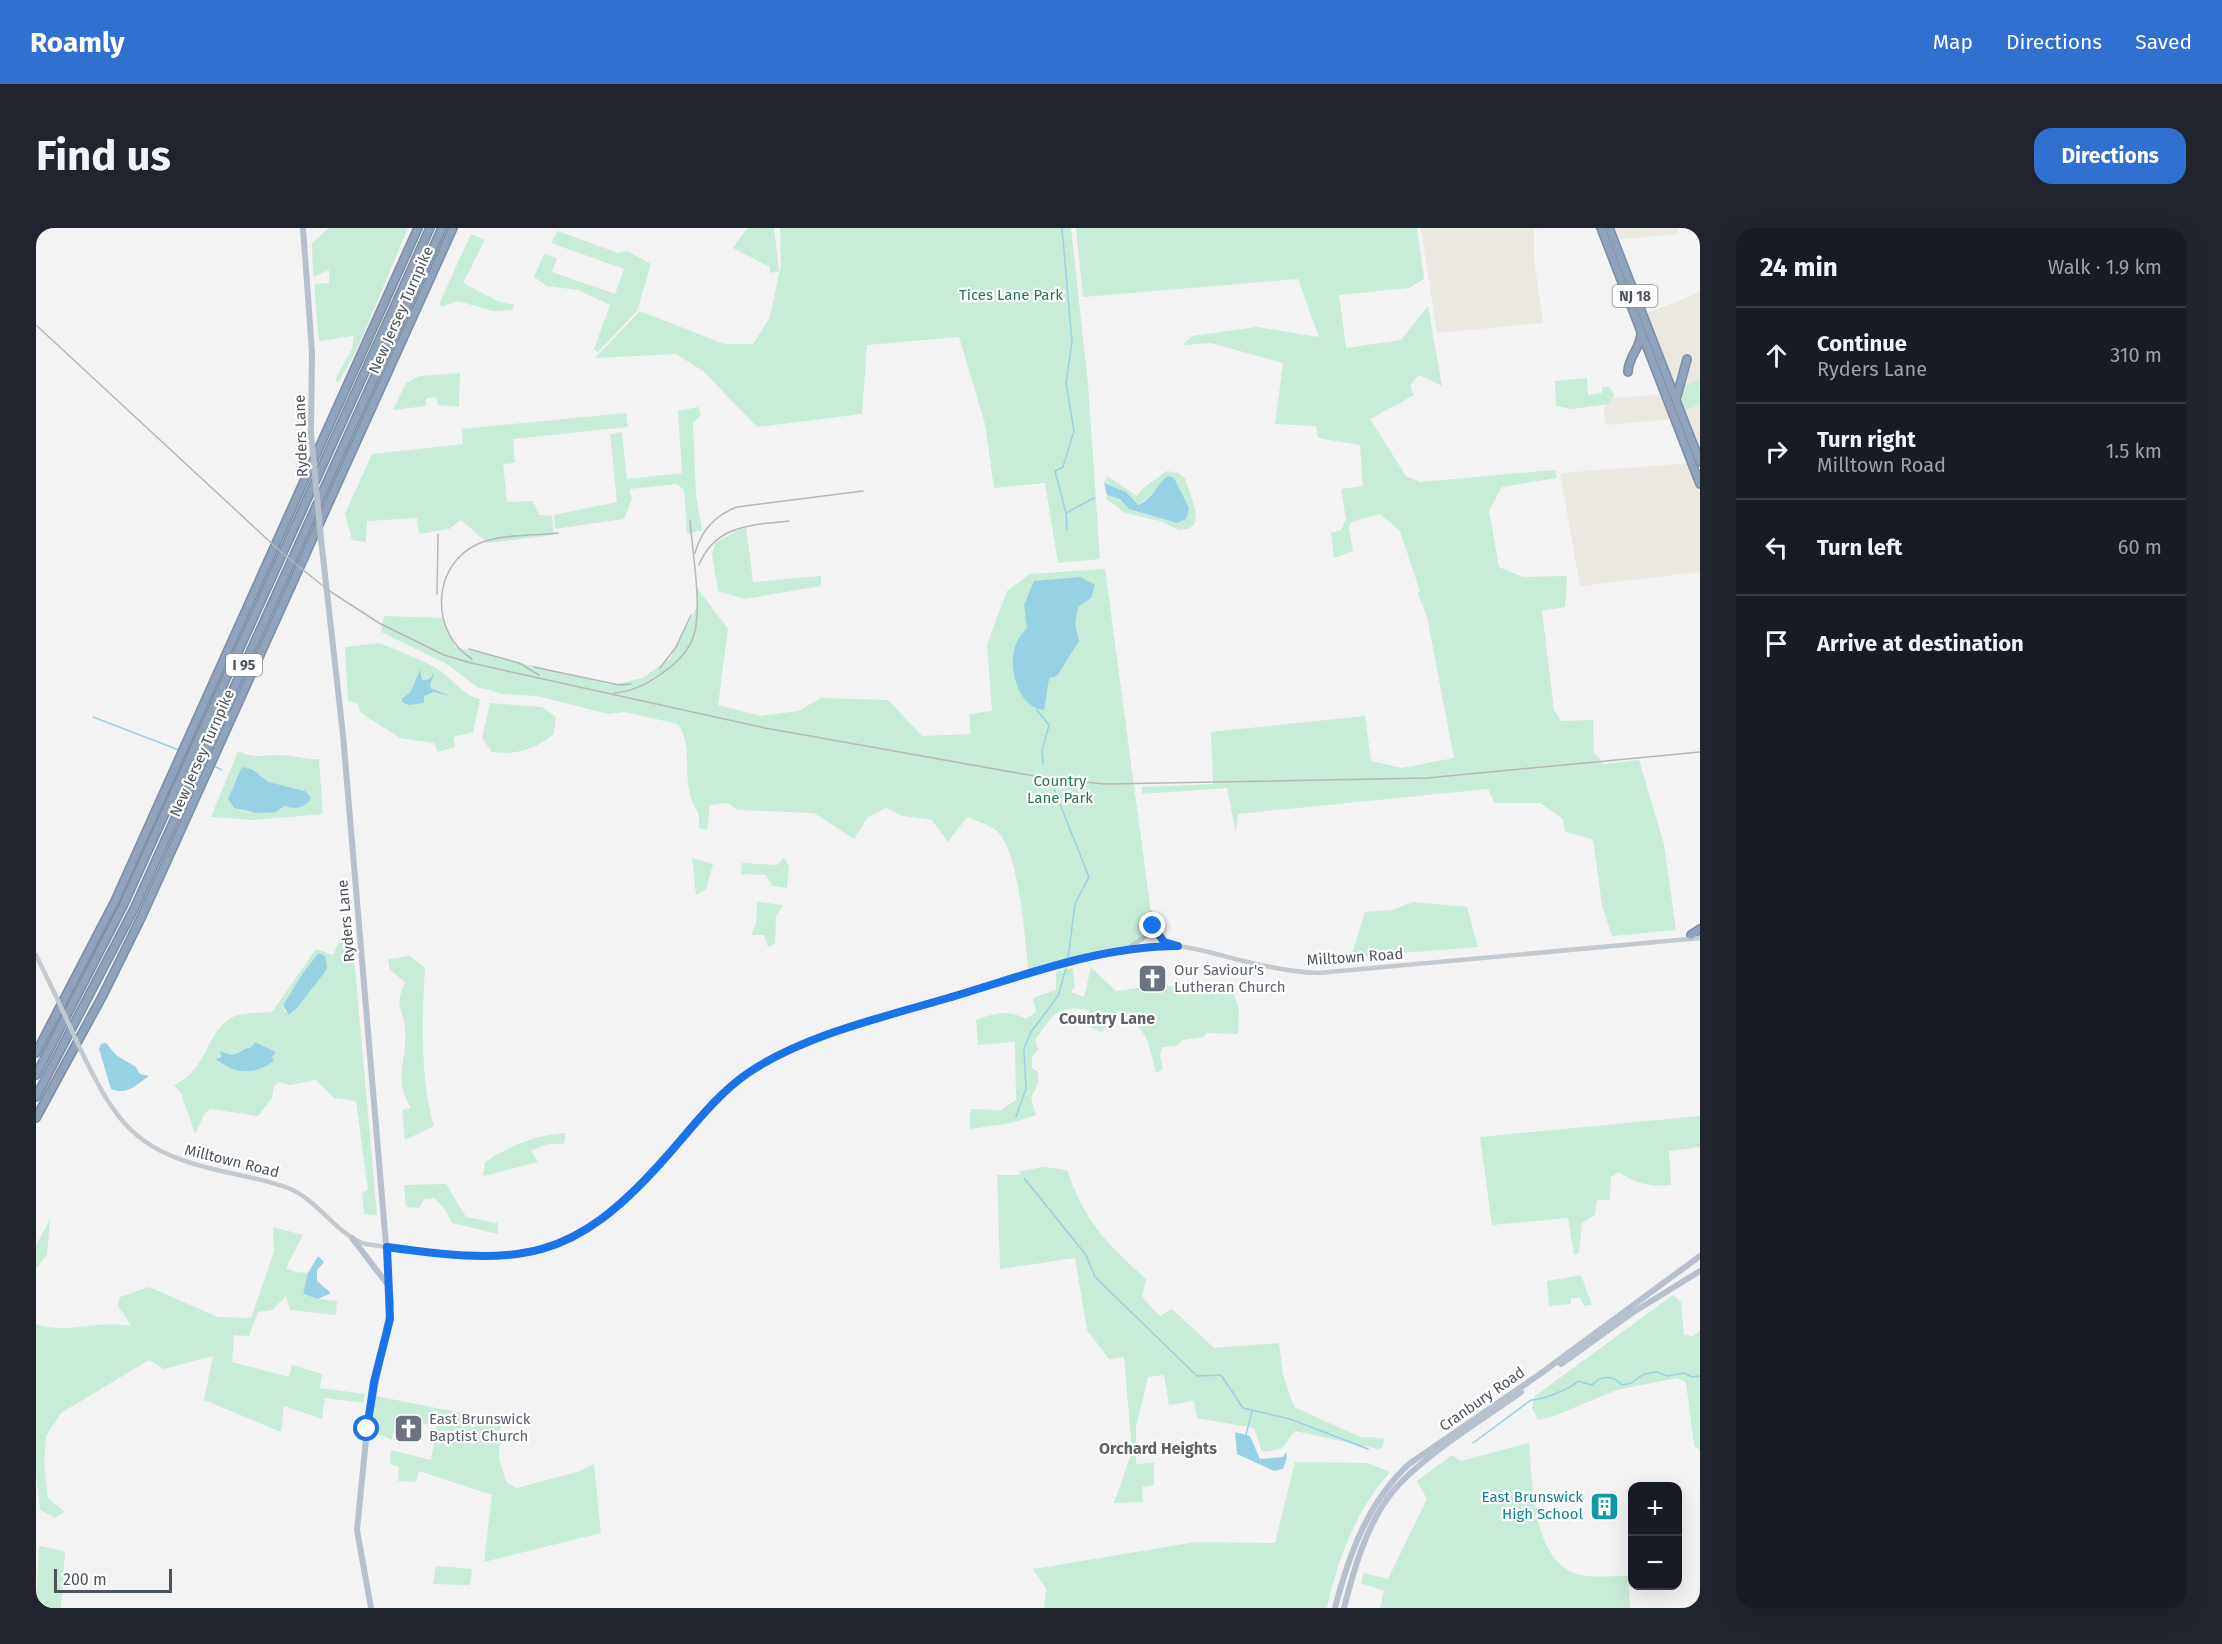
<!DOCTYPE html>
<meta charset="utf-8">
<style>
:root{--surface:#171b24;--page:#20242c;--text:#f1f3f6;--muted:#9ea1a6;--line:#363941;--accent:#2f70d1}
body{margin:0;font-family:"Fira Sans",sans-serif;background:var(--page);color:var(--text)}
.controls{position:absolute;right:18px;bottom:18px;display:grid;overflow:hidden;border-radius:12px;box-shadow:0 6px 24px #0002}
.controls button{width:54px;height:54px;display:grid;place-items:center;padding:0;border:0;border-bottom:2px solid var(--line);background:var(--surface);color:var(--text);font:30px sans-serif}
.scale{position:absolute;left:18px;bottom:15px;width:118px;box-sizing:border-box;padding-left:6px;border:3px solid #4c555e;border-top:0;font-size:16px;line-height:21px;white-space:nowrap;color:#4c555e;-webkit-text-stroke:4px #fff;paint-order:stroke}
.stop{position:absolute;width:18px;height:18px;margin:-14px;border:4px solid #1a73e8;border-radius:50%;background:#fff}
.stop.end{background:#1a73e8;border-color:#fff;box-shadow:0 2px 6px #0008}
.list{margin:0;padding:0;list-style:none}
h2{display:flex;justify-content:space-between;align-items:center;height:78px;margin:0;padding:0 24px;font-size:26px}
h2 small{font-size:20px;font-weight:400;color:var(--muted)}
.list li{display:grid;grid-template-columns:39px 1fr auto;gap:18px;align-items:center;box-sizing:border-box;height:96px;padding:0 24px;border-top:2px solid var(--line)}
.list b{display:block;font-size:22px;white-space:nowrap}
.list p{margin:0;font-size:20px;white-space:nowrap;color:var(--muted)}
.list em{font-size:20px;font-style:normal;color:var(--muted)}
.icon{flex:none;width:33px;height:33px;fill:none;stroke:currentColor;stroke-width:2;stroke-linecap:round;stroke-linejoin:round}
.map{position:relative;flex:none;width:1664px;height:1380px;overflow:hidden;border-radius:18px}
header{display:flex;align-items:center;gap:36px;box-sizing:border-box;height:84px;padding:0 30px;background:var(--accent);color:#fff}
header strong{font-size:28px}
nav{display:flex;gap:33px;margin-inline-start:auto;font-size:21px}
.intro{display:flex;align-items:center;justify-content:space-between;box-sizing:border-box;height:144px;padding:0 36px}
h1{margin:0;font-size:42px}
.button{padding:15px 27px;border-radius:18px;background:var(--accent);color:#fff;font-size:21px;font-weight:700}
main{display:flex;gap:36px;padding:0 36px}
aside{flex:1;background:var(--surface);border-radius:18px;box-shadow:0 6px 24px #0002}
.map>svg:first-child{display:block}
</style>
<header>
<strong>Roamly</strong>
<nav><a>Map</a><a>Directions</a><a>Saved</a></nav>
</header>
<div class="intro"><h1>Find us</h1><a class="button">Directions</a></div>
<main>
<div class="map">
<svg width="1664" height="1380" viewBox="0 0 1664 1380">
<rect width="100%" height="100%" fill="#f4f3f3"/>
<g fill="#eae8e1">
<path d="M1385,0H1502L1498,2V31L1507,95L1401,105Z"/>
<path d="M1573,0H1642L1643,6L1577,12Z"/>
<path d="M1664,64V234L1607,87Z"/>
<path d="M1630,166L1639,191L1569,197L1568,180L1576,170Z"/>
<path d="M1656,235L1664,256V344L1544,358L1524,245Z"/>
</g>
<g fill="#c7ecd7" fill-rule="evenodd">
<path d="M293,0H372L322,119L302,155L299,152L316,121L318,108L283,113L278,56L293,55V42L277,49L276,15Z"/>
<path d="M711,0H738L743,43L734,45V39L697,20Z"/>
<path d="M744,0H1035L1052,156L1064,331L1022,335L1009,255L958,260L949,196L923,109L831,117L826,186L721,199L667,143L640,126L559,130L604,83L688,116H717L734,89L745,36Z"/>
<path d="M1040,0H1381L1388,51L1373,60L1303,67L1310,120L1365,112L1392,78L1406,158L1383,147L1374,158L1378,167L1334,191L1370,248L1384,254L1519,242L1521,250L1466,259L1453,282L1463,339L1487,349L1531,348L1529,379L1506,383L1518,482L1525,493L1557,492L1558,525L1568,536L1603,532L1628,616L1640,702L1576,708L1566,677L1557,611L1529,604L1527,591L1504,575H1459L1452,561L1202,586L1200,606L1191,560L1106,566V559L1177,556L1175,504L1329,488L1335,533L1366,540L1418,530L1391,389L1382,366L1384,363L1364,303L1344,286L1315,294L1313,301L1317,323L1298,330L1295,305L1305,302L1310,291L1305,261L1327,258L1324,217L1282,210L1280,198L1239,196L1247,135L1175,115L1147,117L1156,108L1221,99L1283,109L1262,51L1047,69Z"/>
<path d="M522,3L582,25L591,23L615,36L601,83L562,124L558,121L574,77L542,62L511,58L498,49L508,26L521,30L516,44L579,66L588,41L515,15Z"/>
<path d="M435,6L449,12L427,55L464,74L479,77L476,82L457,83L422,73L406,79L403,76Z"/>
<path d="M424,145L423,179L402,177L400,169L390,170V178L357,182L370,155L384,148Z"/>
<path d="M1551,150L1552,167L1566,165V159H1573L1578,167L1572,176L1537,181L1520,178L1519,153Z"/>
<path d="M1663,152L1664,176L1648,183L1643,166L1647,154L1649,157Z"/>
<path d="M662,179L665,187L657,195L660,267L666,302L651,306L648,262L641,256L593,261L596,271L588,291L519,301L518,287L581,274L574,206L586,204L591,251L646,245L642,183Z"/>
<path d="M590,185L592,199L477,211L479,235L467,236L471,274L497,273L503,287L516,288L518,307L452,315L425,292L413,301L383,306L381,290L331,293L330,314L316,312L309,286L336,226L427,216L426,201Z"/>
<path d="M1131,243L1142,245L1149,250L1159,280L1160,290L1158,297L1152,301L1143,302L1124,293L1090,285L1070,271L1071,267L1084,271L1093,281L1141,295L1124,256L1120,265L1101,277L1090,264L1068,255L1071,248L1101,268L1106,261Z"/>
<path d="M710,298L717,354L785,348V358L709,371L682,363L676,326L679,315Z"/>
<path d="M1069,341L1115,685C1113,703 1105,714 1088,721L993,746C989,711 984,633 964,606C958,598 940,593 931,589L912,614L896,592L867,588L850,580L832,589L818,611L778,585L701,582L692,575L674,577L671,602L663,600C664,578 660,586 655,570C647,545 657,518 642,496L589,484L572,486L501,468L467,466L441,459L411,436L345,404L348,388L407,390L419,419L576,457L606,450L633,432L662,377L661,360L692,401L682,477L725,488L762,483L785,470L852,472L886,508L935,506L933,486L956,483L951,416L971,363L994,346Z"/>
<path d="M343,415C363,423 385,431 403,442C418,452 426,467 444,471L437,504L417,509L419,519L402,524L398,515L364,510L325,485L322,476L312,473L309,419ZM384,444L386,452L393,451L399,446L393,456L395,460L417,469L398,464L388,468V474L366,471L375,463Z"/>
<path d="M454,475L506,479L520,489L518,506C498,522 481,527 456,524L446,510Z"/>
<path d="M202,523C217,531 228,527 244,527C257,527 269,532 283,531L287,586L217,592L175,589ZM222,545L233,554L269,563L275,570C268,584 256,577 245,579C235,587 209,585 198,580L192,571L193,569Z"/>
<path d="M748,629L753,639L751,660L737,658L729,647L705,646L706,635L741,637Z"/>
<path d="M656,630L677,636L670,661L660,667Z"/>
<path d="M721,674L747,677L740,688L739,716L732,719L728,707H715L720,695Z"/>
<path d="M1377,674L1431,679L1442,719L1315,729L1329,684L1356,682Z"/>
<path d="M313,692L315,695L341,987L328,986L326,965L332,962L320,873L298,870L280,852L254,857L243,854L238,858L236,870L222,888L175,881L169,885L159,906L145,865L138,857C174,841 169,801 199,788C209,784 225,785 236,784L280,721L297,727ZM269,742L289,744L256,786L248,783L247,777ZM222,815L238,833C221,845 196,844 179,832L188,824L195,829Z"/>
<path d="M374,728L389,740C386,788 384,854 398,898L369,912L366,882L375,880C357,851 371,834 369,803C368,778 357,782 369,754L354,742L352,731Z"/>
<path d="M1055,739L1080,763L1125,757L1143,759L1149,765L1175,758L1197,763L1203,783L1202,806L1171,805L1167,809L1147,812L1141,818L1126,819L1124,827L1127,841L1120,845C1112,812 1112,802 1083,783L1066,804L1050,797L1053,782C1020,776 1017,787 999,812L1002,822L996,829V840L1002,844V856L995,870L1000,887L975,895L934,901V881L965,882L980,872L979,814L942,817L940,792C959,785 972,781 990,791L1000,784L997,770L1020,762V744L1037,740L1039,759L1035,764L1048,769Z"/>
<path d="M1664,888V919L1633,923L1635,957C1614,959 1600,956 1583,944L1575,949L1574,972H1561L1559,987L1546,995L1543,1025L1538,1027L1532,990L1456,997L1444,909Z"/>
<path d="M530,905L528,916H512L495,923L502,934L447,948L449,934C475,917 499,907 530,905Z"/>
<path d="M1009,939L1031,942C1050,996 1069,1013 1110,1051L1106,1069L1124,1088L1136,1081L1178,1120L1243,1115L1247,1147L1258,1179L1324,1209L1348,1210L1347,1219L1342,1221L1259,1203L1245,1221L1226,1224L1218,1200L1161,1190L1158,1173L1133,1177L1128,1147L1112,1149L1100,1199V1236L1118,1235V1257L1106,1259L1107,1274L1078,1275L1096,1223L1088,1129L1073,1131L1051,1102L1039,1030L964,1041L961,947H983L984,943Z"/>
<path d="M410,956L430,989L462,995V1006L416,995L409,981L398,970L388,971L383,980L370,979L368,957Z"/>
<path d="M14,991L11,1027L0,1041V1017Z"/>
<path d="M237,999L267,1007L250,1040L260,1044L272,1045L267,1066L282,1071L301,1073L300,1087L254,1082L250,1068L236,1082L222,1084L213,1108L198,1107L196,1134L253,1149L256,1137L286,1146L284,1160L329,1166L327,1175L289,1170L286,1191L248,1178L245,1204L168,1172L177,1128L128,1141L113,1132L25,1185L10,1208L8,1235L12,1270L29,1284L19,1290L4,1282L0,1243V1096C30,1107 63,1091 95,1098L82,1077L84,1069L113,1059L182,1089L215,1090L238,1024Z"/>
<path d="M1545,1047L1556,1077L1548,1078L1544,1070H1535V1076L1513,1078L1511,1053Z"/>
<path d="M1637,1067L1645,1074L1648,1107L1657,1108L1664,1103V1222L1658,1218L1650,1154L1641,1150L1581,1162L1518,1188L1502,1192L1496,1180L1499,1168Z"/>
<path d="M340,1168L465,1193L463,1230L470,1254L481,1260L544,1243L558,1236L565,1305L448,1334L456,1267L383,1243L380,1254L362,1253L363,1239L354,1236L355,1222L395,1232L401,1199L367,1192V1205L357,1204L356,1212L336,1203Z"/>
<path d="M1493,1215C1497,1255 1496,1337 1545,1347C1560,1350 1577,1348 1592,1348L1594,1380H1344L1348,1363L1325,1355L1328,1345L1352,1351L1391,1271L1381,1253L1416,1227L1425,1233Z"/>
<path d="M1259,1234L1332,1235L1354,1244C1321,1280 1301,1333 1291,1380H1008L1010,1361L997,1341L1159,1314L1239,1315Z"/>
<path d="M3,1318L29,1323L25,1380H0Z"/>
<path d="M400,1338L436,1341L434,1357L397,1356Z"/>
</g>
<g fill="#99d1e4">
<path d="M1133,248L1138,250L1153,280L1150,291L1141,295L1093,281L1084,271L1071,267L1068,255L1090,264L1102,277C1121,269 1121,253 1133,248Z"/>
<path d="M1044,349L1059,357L1055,370L1042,379L1039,396L1043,413L1021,448L1013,450L1008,482C981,479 971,437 980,416C982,410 987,405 991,400L988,377L998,353Z"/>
<path d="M384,442L386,452L393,451L399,445L394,456L395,460L417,469L398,464L388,468V475L373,477L366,474V471L375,463Z"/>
<path d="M206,539L217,542L233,554L269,563L275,570C270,580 259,582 249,578L239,584L221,585L198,580L192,571Z"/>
<path d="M283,725L289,728L291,739L289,744L261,780L253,787L247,777L269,742Z"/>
<path d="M219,814L240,824L236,829L238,833C217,848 199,846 179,831L185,829L184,823C197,827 195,829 207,822C213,819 215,821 219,814Z"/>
<path d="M70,815L80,827L100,839L104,846L113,848C101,856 91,868 75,861L63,821L65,816Z"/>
<path d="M282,1028L288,1034L281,1042V1053L295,1065L282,1071L267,1066L272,1045Z"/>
<path d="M1199,1204L1214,1208L1224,1231L1247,1229L1250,1224L1251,1230L1247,1241L1238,1243L1201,1226Z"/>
</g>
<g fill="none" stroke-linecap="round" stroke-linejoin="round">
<g stroke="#99d1e4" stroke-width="1.5">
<path d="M1026,0L1036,114L1030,155L1038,203L1027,239L1019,243L1030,285L1058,270"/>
<path d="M1030,285L1031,302"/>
<path d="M1001,482L1013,497L1006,523L1007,536"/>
<path d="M57,489L143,522"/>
<path d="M176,537L186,542"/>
<path d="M1018,561L1053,649L1039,676L1032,730"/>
<path d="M980,889L990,861L988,820L995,804L1022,768L1030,740"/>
<path d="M988,950L1050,1027L1059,1049L1161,1148L1185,1147L1207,1180L1254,1191L1332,1221"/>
<path d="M1210,1207L1216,1183"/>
<path d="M1437,1215L1495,1172C1506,1172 1535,1161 1542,1153L1556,1157C1565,1147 1577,1147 1586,1157L1595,1155L1608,1146L1621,1144L1632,1148L1648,1145L1656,1149L1664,1148"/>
</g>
<defs>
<g id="highway">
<path d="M1565,0L1664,256"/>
<path d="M1573,0L1664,234"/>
<path d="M1592,144C1592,129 1604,121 1605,106"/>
<path d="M1641,168L1651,131"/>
<path d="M1655,707L1664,701"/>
<path d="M0,825L79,673L382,0"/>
<path d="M0,847L87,678L394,0"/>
<path d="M0,869L98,681L406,0"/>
<path d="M0,890L67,767L106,688L417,0"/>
</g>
</defs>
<use href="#highway" stroke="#7b8ea7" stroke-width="10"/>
<g stroke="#c2c9cf" stroke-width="4.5">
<path d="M1117,698L1125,711L1136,717"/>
<path d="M1095,718L1109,709L1115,685"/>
<path d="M0,727L18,764"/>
<path d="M49,831C84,902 106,925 185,943C207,948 231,952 252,960C281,971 299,1005 329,1016C424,1029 504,1046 584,978C604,961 620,940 638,920C667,887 694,852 734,832C794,801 864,785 928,765C995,745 1067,716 1138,718C1158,719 1180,726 1199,731C1227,738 1254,744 1282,745L1664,710"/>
</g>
<g stroke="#b6c1cd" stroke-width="6">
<path d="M267,0L276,124L275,205"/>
<path d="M285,311L307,507L355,1076L331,1201L321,1302L335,1380"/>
<path d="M316,1010L352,1057"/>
<path d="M1525,1136L1596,1085L1664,1043"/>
<path d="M1299,1380C1313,1326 1332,1274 1373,1236L1504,1146L1664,1028"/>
<path d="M1308,1380C1318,1341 1331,1294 1358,1262C1387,1228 1447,1191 1485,1164"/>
</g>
<use href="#highway" stroke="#90a3bb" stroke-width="7"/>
<g stroke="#b5b7bc" stroke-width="1.5">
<path d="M0,97L245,324L292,362L343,395L408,427L435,435L729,500L1015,551L1070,556L1391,550L1664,524"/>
<path d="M659,325C665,303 680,287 701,279L827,263"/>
<path d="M663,337C679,297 715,297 753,293"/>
<path d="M401,366L402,306"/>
<path d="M433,421L483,435L503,447"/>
<path d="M436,431C394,405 394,336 444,315C467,306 498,308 522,305"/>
<path d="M498,439L583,457L595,456"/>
<path d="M624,440L640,419L655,387"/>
<path d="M578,465C596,464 611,456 625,446C638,437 650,427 656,412C668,386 656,323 654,292"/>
</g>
<path stroke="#c2c9cf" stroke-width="4.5" d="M18,764L49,831"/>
<path stroke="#b6c1cd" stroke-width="6" d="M275,205L285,311"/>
</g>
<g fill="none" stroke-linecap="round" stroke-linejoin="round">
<path stroke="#1a73e8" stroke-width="8" d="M331,1201L338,1154L354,1091L351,1019C485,1038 537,1035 630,929C656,900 680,867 712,845C768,807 848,789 912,770C987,748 1063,718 1142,718L1128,714L1117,698"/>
</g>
<defs>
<symbol id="church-square" viewBox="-11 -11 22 22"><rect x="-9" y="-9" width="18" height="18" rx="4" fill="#6b7280" stroke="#fff"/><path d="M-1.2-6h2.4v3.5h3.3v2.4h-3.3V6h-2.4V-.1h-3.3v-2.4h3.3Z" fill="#fff"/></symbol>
<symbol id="building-square" viewBox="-11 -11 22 22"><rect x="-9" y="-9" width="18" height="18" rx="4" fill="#0f9aa8" stroke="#fff"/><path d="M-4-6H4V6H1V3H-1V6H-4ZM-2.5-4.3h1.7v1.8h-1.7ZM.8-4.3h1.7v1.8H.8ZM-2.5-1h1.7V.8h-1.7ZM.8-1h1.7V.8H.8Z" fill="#fff"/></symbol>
</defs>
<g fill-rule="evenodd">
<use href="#church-square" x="1100" y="734" width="33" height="33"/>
<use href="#church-square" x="356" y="1184" width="33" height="33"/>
<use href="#building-square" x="1552" y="1262" width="33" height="33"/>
</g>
<g text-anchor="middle" stroke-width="4.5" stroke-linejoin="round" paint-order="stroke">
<g fill="#fff" stroke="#82888e" stroke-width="1.5">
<rect x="1576.5" y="57" width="45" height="22" rx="4.5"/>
<rect x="190" y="426" width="36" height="22" rx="4.5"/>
</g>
<g font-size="14" font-weight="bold" fill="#4c555e">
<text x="1599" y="73">NJ 18</text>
<text x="208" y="442">I 95</text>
</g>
<g font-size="15" fill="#237951" stroke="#fff">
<text x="975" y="72">Tices Lane Park</text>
<text x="1024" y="558">Country<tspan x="1024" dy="17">Lane Park</tspan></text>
</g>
<g font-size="15" fill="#4c555e" stroke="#fff">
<text transform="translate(365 82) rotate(-66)" y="5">New Jersey Turnpike</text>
<text transform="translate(265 208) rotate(-92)" y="5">Ryders Lane</text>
<text transform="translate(166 525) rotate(-66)" y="5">New Jersey Turnpike</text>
<text transform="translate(310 693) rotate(-95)" y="5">Ryders Lane</text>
<text transform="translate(1319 729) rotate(-4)" y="5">Milltown Road</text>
<text transform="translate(196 933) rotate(14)" y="5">Milltown Road</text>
<text transform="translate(1446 1171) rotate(-35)" y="5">Cranbury Road</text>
</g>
<g font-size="15" fill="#5b616d" stroke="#fff" text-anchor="start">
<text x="1138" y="747">Our Saviour's<tspan x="1138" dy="17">Lutheran Church</tspan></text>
<text x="393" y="1196">East Brunswick<tspan x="393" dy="17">Baptist Church</tspan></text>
</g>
<g font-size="15" fill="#0d838f" stroke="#fff" text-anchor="end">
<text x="1547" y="1274">East Brunswick<tspan x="1547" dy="17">High School</tspan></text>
</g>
<g font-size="16" font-weight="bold" fill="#5f6266" stroke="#fff">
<text x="1071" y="796">Country Lane</text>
<text x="1122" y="1226">Orchard Heights</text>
</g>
</g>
</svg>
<div class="controls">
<button>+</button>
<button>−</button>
</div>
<div class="scale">200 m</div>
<div class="stop" style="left:331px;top:1201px"></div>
<div class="stop end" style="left:1117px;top:698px"></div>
</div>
<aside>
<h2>24 min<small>Walk · 1.9 km</small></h2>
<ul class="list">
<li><svg class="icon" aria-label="ahead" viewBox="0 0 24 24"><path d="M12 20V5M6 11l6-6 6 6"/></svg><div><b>Continue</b><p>Ryders Lane</p></div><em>310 m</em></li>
<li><svg class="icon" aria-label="right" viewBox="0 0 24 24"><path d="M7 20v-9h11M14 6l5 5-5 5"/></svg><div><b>Turn right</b><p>Milltown Road</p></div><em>1.5 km</em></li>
<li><svg class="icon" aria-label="left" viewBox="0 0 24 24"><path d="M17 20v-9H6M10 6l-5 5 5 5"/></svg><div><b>Turn left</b></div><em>60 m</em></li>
<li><svg class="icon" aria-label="arrive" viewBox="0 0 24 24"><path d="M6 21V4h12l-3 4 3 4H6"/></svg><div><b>Arrive at destination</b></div></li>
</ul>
</aside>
</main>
